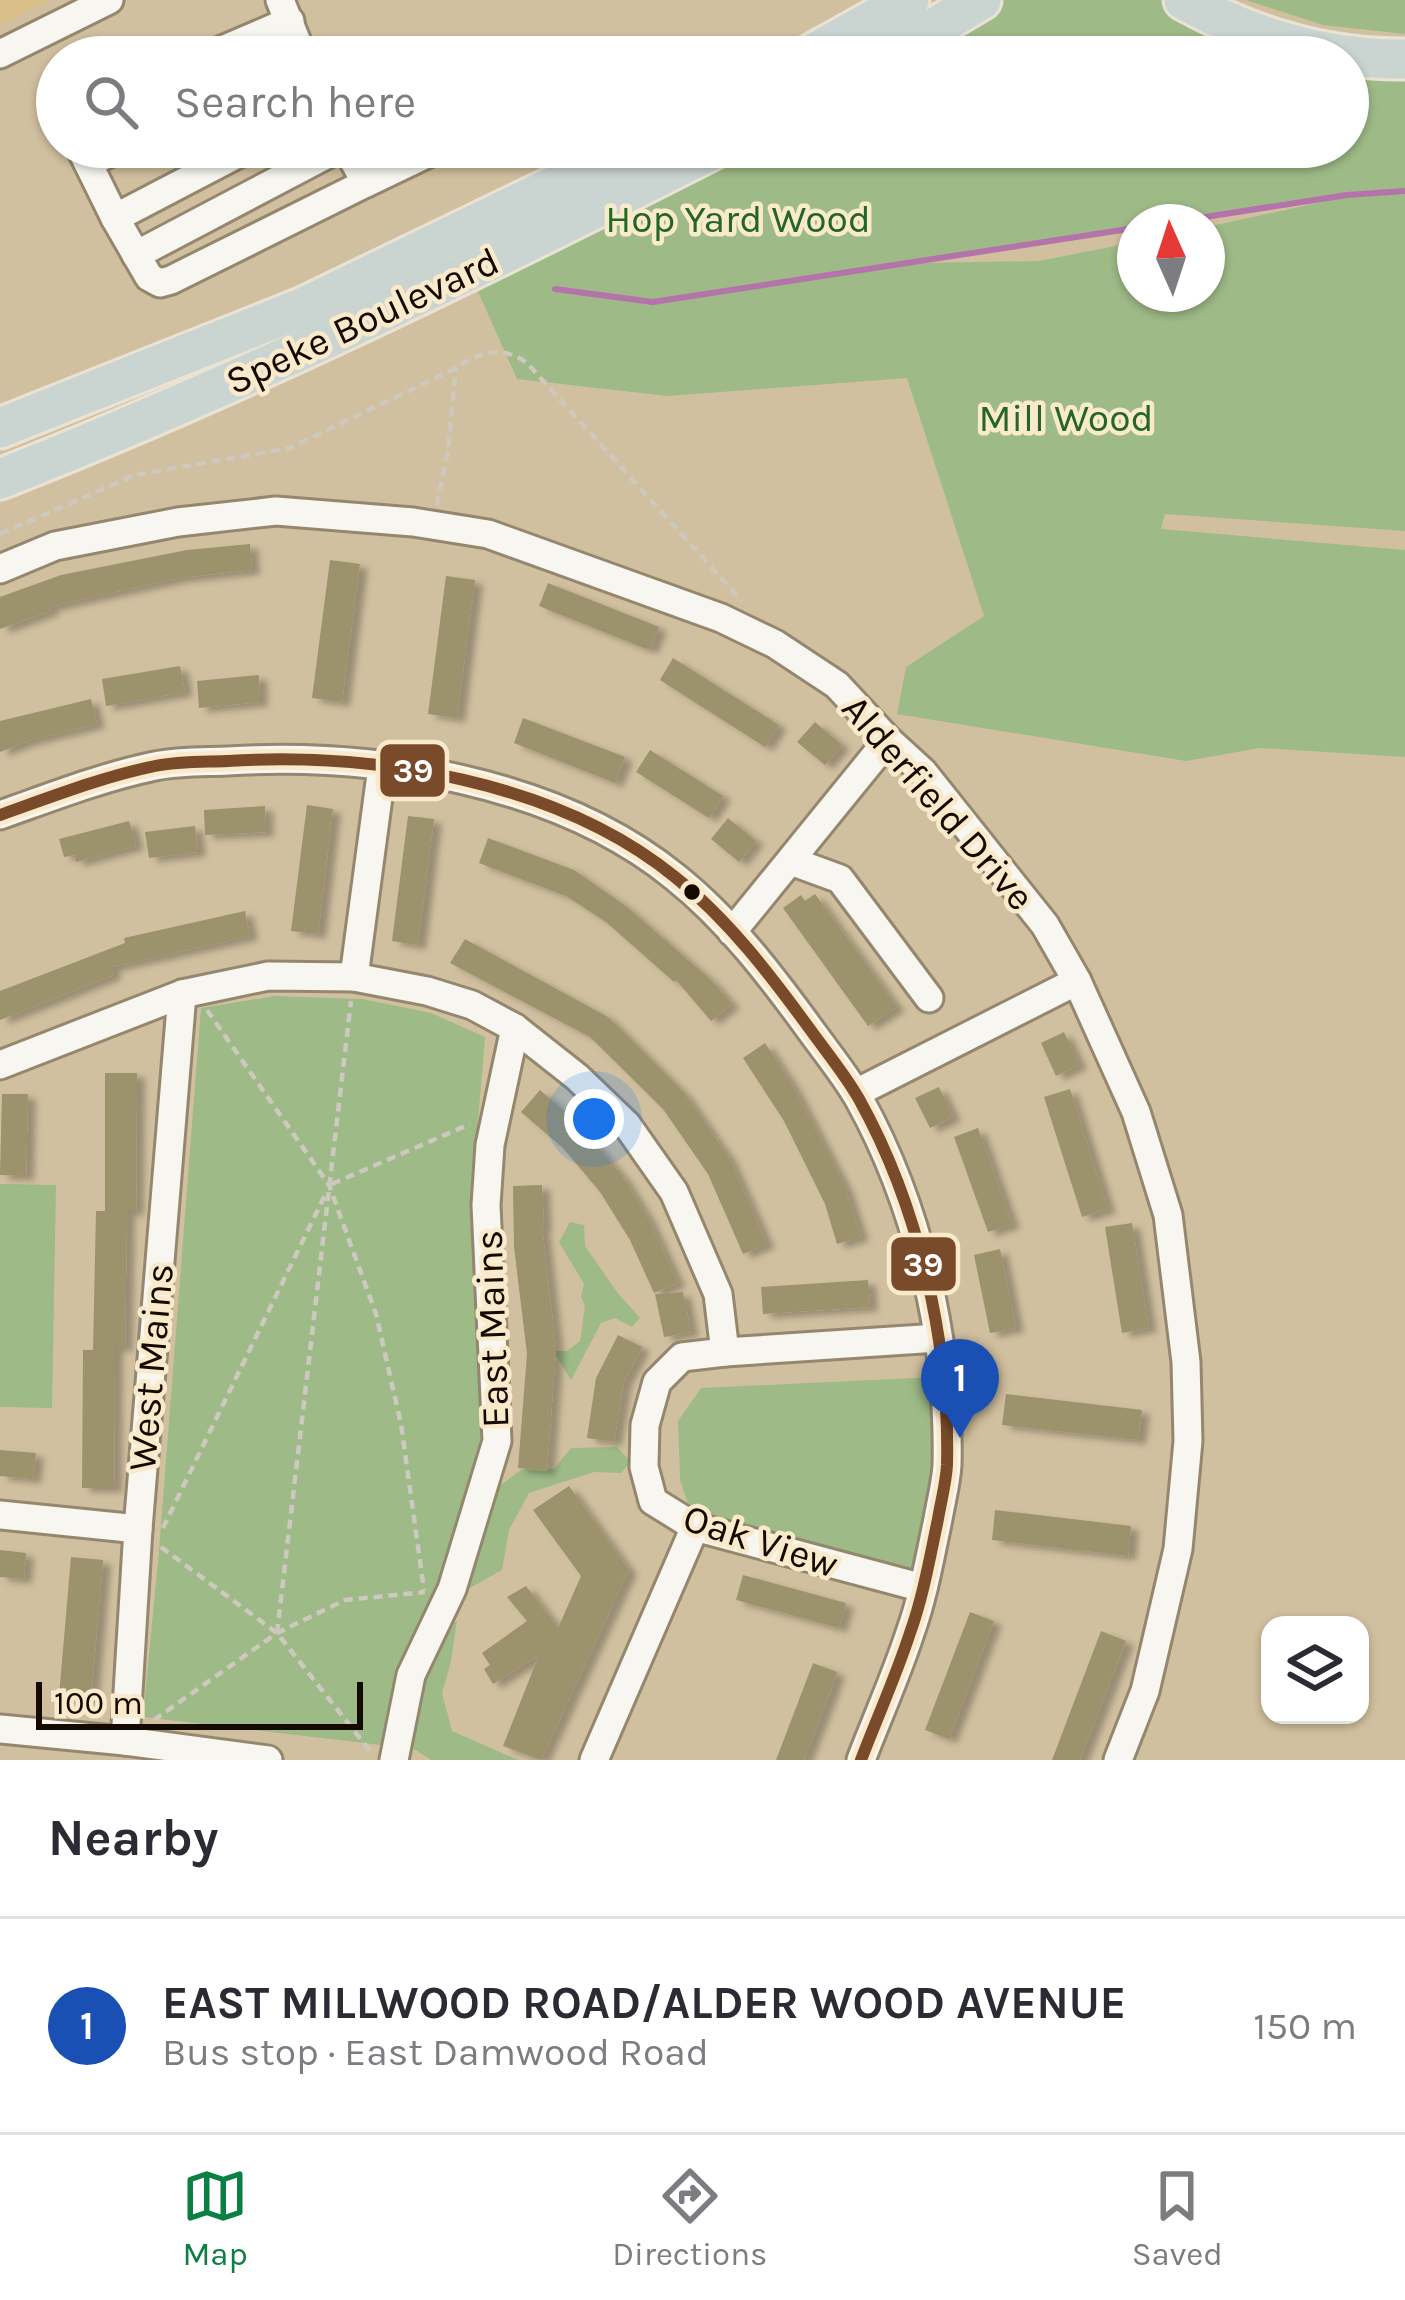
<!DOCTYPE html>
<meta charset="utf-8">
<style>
:root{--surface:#fff;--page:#f2f2f3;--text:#2b2b33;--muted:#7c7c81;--line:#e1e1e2;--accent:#0b8043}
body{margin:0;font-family:Karla,sans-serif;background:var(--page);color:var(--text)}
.controls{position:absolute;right:36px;bottom:36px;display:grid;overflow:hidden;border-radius:24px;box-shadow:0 3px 9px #0004}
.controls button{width:108px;height:108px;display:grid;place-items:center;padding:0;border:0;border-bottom:3px solid var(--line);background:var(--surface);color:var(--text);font:60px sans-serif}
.compass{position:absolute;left:1117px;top:204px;width:108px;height:108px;border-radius:50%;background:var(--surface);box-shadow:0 3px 9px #0004;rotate:357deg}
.scale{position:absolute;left:36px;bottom:30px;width:327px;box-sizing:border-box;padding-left:12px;border:6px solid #150a00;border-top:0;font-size:33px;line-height:42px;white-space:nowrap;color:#150a00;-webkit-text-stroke:9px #faeacc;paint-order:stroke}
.you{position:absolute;left:594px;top:1119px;width:42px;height:42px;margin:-30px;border:9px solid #fff;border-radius:50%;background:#1a73e8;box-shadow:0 0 0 18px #1a73e833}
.badge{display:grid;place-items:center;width:78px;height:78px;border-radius:50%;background:var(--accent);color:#fff;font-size:39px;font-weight:700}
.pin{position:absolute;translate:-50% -99px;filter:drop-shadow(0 3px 6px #0008)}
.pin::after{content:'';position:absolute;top:63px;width:42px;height:36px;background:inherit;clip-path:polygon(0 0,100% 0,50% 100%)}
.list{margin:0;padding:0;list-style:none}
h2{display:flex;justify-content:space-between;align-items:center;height:156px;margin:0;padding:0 48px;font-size:51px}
h2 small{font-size:39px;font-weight:400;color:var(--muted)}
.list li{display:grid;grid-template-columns:78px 1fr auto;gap:36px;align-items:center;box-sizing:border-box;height:216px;padding:0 48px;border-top:3px solid var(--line)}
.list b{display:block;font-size:45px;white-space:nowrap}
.list p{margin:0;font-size:39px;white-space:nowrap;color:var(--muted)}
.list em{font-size:39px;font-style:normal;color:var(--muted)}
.icon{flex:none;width:66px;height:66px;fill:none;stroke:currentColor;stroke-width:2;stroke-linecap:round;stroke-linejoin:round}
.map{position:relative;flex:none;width:1405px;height:1760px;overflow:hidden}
.search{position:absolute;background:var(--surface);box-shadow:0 3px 9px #0004;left:36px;right:36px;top:36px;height:132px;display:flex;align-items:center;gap:30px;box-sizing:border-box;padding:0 42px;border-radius:66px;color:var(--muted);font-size:45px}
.sheet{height:372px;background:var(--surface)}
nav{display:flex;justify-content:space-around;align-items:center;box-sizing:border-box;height:168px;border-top:3px solid var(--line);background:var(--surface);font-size:33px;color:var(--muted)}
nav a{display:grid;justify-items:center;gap:6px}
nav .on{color:var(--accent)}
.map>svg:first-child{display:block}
</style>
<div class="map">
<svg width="1405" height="1760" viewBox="0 0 1405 1760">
<defs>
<filter id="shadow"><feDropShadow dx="8" dy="4.5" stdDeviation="3" flood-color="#0004"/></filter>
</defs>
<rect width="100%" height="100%" fill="#d1c09f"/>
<path fill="#d9be8a" d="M0,0H50L0,25Z"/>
<g fill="#9eba87" fill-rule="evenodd">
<path d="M991,0H1184L1405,59V531L1165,514L1161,529L1405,550V757L1260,748L1186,761L897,714L906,667L984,616L907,378L668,396L517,379L475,285L717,147H1348V57H889ZM1347,195H1354L1207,227V294H1135V242L1039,261L917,263L1135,228V222H1173Z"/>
<path d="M1246,0H1405V34L1323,25Z"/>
<path d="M275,996L363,999L431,1013L485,1037L470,1219L481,1329L482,1428L469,1505L407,1657L381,1745L143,1717L159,1551L201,1008Z"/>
<path d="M0,1184L56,1185L52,1408L0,1407Z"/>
<path d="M570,1222L584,1225L585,1246L617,1292L640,1318L632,1327L615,1318L601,1323L571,1380L557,1357L534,1358V1351H567L580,1341L585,1306L581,1297L584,1284L559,1242Z"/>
<path d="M935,1377L933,1482L914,1572L693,1518L680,1480L678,1421L701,1388Z"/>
<path d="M617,1447L631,1462L621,1473L594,1472L529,1493L509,1530L502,1570L468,1589L464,1585L498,1487L522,1469H554L571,1448Z"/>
<path d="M457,1621L451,1661L442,1693L452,1731L518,1760H431L402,1741C411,1705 420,1637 457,1621Z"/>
</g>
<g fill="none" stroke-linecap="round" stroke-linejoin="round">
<g stroke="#b473aa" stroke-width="6">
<path d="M1173,222L1347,195L1405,191"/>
<path d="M555,289L653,302L1135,228"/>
</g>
</g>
<g fill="#9c926c" filter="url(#shadow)">
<path d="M250,544L252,570L179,578L88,598L49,607L51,611L0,629V597L61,575L187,550Z"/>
<path d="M330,560L360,564L342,702L312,698Z"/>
<path d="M446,576L475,580L457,718L428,714Z"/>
<path d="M548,583L659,627L651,648H644L539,606Z"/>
<path d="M673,658L779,725L765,747L660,680Z"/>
<path d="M180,666L185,692L106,706L102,679Z"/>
<path d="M259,675L260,702L199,708L197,681Z"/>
<path d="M91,699L97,724L28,741L0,752V721Z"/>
<path d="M523,718L625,757L615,783L514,743Z"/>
<path d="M815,722L842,745L825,765L797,742Z"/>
<path d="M650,750L723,796L709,818L636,772Z"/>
<path d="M307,805L333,809L318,934L291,931Z"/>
<path d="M265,806L266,832L205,835L204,810Z"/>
<path d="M408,816L434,819L418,945L392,941Z"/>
<path d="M728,818L756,841L739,862L711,839Z"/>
<path d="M129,821L136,846L76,862L74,855L64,857L59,839Z"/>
<path d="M195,826L198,852L149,858L145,832Z"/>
<path d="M488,838L574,870L627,907L711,980L732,1004L711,1021L676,980L674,982L606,922L566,896L479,863Z"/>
<path d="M815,894L897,1007L868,1026L783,908L801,895L805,901Z"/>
<path d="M245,911L250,936L111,967L114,975L0,1020V991L125,943L124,938Z"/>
<path d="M465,939L608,1017L685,1094L729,1158L767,1244L743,1254L708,1174L663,1109L590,1037L450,963Z"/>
<path d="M1064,1032L1079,1065L1056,1076L1041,1043Z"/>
<path d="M765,1043L793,1086L845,1187L861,1237L837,1244L825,1204L784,1121L743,1058Z"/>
<path d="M105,1073H137L136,1211H127L125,1347H115L114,1488H82L83,1350H93L96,1211H105Z"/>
<path d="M939,1087L953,1117L930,1128L915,1098Z"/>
<path d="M1070,1089L1108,1209L1082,1217L1044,1097Z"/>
<path d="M540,1090L577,1122L623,1177L648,1218L678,1283L654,1293L630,1240L600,1192L563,1148L521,1112Z"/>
<path d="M2,1094H28L26,1176L0,1175Z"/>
<path d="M978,1128L1012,1224L988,1232L954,1137Z"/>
<path d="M542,1185L544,1227H542L556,1348L547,1471L518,1468L527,1354L514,1247L513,1186Z"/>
<path d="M1132,1223L1149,1328L1122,1333L1105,1227Z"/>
<path d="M1000,1249L1016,1328L990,1333L974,1255Z"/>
<path d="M868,1280L870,1307L763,1314L761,1287Z"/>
<path d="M683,1292L691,1332L664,1337L655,1294Z"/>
<path d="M618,1335L642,1347L624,1382L614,1442L587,1438L596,1378Z"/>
<path d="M1006,1394L1142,1410L1138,1440L1002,1425Z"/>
<path d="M0,1450L36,1453L33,1479L0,1476Z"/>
<path d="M569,1486L629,1570L541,1760L503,1746L539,1655L493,1684L484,1669L490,1665L482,1653L527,1621L507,1597L526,1586L558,1628L581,1576L533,1510Z"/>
<path d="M995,1510L1131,1526L1128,1556L992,1540Z"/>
<path d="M0,1550L26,1553L24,1579L0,1577Z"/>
<path d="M71,1557L103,1560L91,1699L59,1696Z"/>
<path d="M743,1575L846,1603L839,1628L736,1600Z"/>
<path d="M970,1612L994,1621L949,1739L925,1730Z"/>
<path d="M1101,1631L1126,1641L1119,1659L1080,1760H1052Z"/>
<path d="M813,1663L837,1672L830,1693L804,1760H776Z"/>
</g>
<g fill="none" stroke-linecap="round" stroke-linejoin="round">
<defs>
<g id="minor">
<path d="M280,0L303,57"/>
<path d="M0,54L109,0"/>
<path d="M206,57L290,21"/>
<path d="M80,147L115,218L149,277L160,283L171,280L366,183L346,147"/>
<path d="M88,163L122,147"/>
<path d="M366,183L441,147"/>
<path d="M115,218L251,147"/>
<path d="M136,255L341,147"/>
<path d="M0,569L55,546L178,522L276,511L413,522L488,534L721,618L775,644L837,685L888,740L923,772L1045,925L1077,981L1136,1112L1168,1215L1186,1362L1188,1441L1178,1549L1145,1691L1118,1760"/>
<path d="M0,815C51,797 102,777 155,766C179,761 204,762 228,761C375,752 557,781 675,877C729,920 772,977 812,1032C828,1054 846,1076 859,1099C919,1207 950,1343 947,1465C946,1483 941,1501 938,1519C930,1557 923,1597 910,1633C896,1676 877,1718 861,1760"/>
<path d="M791,861L840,879L929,998"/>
<path d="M732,932L888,740"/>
<path d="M354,977L382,767"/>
<path d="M0,1065L182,994L268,976L354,977L427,991L472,1005L515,1028L577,1077L627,1125L674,1192L718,1294L725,1352"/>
<path d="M856,1093L1077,981"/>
<path d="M0,1515L138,1529"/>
<path d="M923,1588L695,1527L653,1501L644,1467L645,1425L657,1382L682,1357L725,1352L938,1338"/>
<path d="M0,1729L125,1741L268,1760"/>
<path d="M125,1741L138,1529L182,994"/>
<path d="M394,1760L411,1675L452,1589L497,1441L486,1205L490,1145L515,1028"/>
<path d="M594,1760L695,1527"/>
</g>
<g id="highway">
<path d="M1184,0C1251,37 1327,60 1405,59"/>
<path d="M807,57L909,0"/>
<path d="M885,57L981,0"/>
<path d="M0,428L304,307L635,147"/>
<path d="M0,479C245,383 483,266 717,147"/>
</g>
</defs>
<use href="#minor" stroke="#94876d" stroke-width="33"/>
<use href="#highway" stroke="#eae3d4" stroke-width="45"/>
<g stroke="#cec9bf" stroke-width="4.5" stroke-dasharray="9 6" stroke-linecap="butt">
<path d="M760,57L777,48"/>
<path d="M437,505L448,450L456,368"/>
<path d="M0,534L135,475L290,448L456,368C478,352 503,345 527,363L742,601"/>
<path d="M207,1010L329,1185L376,1314L401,1424L424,1590"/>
<path d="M332,1184L470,1124"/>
<path d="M163,1528L326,1193"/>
<path d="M161,1547L277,1633L370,1751"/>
<path d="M277,1633L351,1001"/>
<path d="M154,1720L277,1633L345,1600L425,1592"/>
</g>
<use href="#minor" stroke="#f8f6f1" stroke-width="27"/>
<use href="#highway" stroke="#cad5d2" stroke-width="39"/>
<defs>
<path id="bus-1" d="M0,815C51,797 102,777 155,766C179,761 204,762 228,761C375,752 557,781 675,877C729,920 772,977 812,1032C828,1054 846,1076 859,1099C919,1207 950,1343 947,1465C946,1483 941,1501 938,1519C930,1557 923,1597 910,1633C896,1676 877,1718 861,1760"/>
</defs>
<use href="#bus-1" stroke="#faeacc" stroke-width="21"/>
<use href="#bus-1" stroke="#7a4b2a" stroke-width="12"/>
</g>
<circle fill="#150a00" stroke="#faeacc" stroke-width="4.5" cx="692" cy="892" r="10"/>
<g text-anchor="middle" stroke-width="9" stroke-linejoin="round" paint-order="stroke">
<g font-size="39" fill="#256628" stroke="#faeacc">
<text x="738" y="232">Hop Yard Wood</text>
<text x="1066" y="431">Mill Wood</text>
</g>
<g font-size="39" fill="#150a00" stroke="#faeacc">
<text transform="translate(362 320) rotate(-25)" y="14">Speke Boulevard</text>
<text transform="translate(939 802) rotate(49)" y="14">Alderfield Drive</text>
<text transform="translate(491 1329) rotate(-92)" y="14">East Mains</text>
<text transform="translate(150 1367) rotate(-85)" y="14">West Mains</text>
<text transform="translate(761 1540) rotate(18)" y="14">Oak View</text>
</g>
</g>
<g stroke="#faeacc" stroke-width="4.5">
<rect x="378" y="742" width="69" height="57" rx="12" fill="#7a4b2a"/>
<rect x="889" y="1235" width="69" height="58" rx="12" fill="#7a4b2a"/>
</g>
<g font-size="33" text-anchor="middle" font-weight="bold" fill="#fff">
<text x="413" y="782">39</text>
<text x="923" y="1276">39</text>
</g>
</svg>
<div class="controls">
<button><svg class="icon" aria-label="layers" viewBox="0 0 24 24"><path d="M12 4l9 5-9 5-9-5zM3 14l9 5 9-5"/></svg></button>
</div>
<svg class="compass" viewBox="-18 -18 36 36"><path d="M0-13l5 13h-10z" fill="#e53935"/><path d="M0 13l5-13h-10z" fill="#7c7c81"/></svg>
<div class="scale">100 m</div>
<div class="you"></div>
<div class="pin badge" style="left:960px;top:1438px;background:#1a4fb4">1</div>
<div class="search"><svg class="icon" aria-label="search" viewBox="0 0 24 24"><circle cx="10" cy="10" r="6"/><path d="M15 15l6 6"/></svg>Search here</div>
</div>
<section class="sheet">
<h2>Nearby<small></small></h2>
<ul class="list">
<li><span class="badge" style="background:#1a4fb4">1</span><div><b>EAST MILLWOOD ROAD/ALDER WOOD AVENUE</b><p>Bus stop · East Damwood Road</p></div><em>150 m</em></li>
</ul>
</section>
<nav>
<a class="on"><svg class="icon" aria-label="map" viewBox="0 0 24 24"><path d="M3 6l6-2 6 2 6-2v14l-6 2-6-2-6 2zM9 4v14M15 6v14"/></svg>Map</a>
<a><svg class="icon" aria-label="directions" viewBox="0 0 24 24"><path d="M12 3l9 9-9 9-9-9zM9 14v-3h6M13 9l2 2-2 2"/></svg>Directions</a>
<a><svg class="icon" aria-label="saved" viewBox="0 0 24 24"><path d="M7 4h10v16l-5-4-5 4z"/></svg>Saved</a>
</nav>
